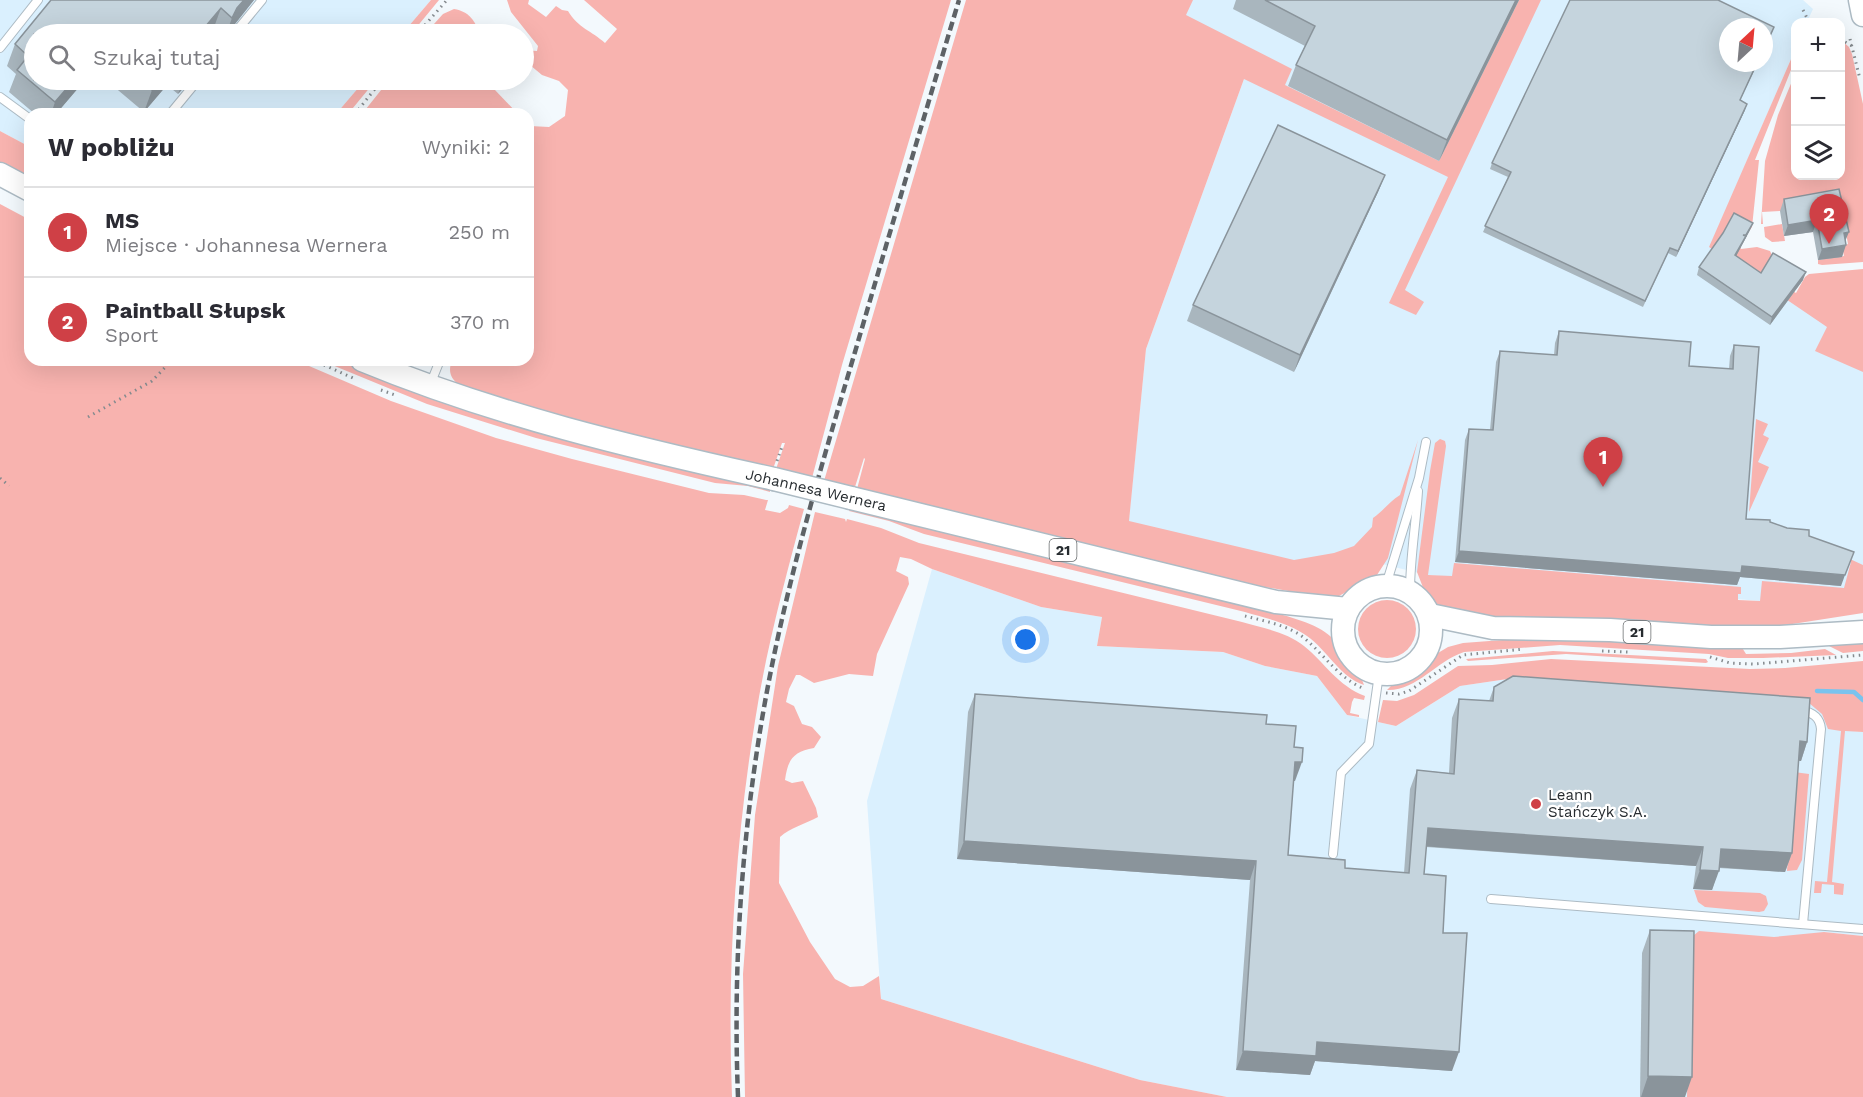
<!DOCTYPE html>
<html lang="pl">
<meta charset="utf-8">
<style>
:root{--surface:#fff;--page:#f7f7f7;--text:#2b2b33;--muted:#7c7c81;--line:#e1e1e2;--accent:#cf4046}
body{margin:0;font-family:"Work Sans",sans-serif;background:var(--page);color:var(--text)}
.controls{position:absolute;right:18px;top:18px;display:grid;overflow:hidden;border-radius:12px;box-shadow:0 6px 24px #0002}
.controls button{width:54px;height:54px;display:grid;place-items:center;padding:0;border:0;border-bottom:2px solid var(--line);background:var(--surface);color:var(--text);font:30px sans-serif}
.compass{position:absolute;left:1719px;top:18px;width:54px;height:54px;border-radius:50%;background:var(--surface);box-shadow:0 6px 24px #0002;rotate:26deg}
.you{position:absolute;left:1026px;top:640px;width:21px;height:21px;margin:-15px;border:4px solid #fff;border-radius:50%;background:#1a73e8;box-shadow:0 0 0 9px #1a73e833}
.badge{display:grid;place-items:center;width:39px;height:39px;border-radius:50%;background:var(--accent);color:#fff;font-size:20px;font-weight:700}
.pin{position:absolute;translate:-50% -50px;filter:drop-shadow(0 2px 3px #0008)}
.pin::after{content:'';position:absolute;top:32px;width:21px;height:18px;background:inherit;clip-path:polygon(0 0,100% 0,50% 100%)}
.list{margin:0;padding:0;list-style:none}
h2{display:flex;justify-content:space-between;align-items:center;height:78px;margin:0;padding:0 24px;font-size:26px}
h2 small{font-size:20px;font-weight:400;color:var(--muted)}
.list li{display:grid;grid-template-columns:39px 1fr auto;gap:18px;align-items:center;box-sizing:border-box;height:90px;padding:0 24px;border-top:2px solid var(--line)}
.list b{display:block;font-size:22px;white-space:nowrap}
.list p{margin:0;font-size:20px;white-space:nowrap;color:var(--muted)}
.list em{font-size:20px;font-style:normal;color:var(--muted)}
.icon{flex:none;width:33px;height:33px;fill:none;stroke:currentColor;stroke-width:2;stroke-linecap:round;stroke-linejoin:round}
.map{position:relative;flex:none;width:1863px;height:1097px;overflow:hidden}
.search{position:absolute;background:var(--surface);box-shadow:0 6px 24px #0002;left:24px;top:24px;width:510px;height:66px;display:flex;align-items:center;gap:15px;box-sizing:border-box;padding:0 21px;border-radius:33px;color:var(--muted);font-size:22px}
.panel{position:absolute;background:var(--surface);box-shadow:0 6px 24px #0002;left:24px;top:108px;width:510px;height:258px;border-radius:18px}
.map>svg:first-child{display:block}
</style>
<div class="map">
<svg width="1863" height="1097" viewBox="0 0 1863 1097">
<rect width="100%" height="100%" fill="#f3f9fd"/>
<g fill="#daf0fe" fill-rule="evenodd">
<path d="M0,0H431L402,34H34V80H365L336,114H30V147L0,131Z"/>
<path d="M1087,0H1803L1813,9L1807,22H1796L1795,50L1713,239L1863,341V591L1811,605L1427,575L1378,563L1370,574L1127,538L1146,349L1244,79ZM1728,27H1764V63H1728Z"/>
<path d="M932,569L1041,607L1102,617L1097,646L1223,652L1265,666L1317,676L1347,715L1396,726L1460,686L1534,675L1846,698L1843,730L1863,732V936L1824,932L1703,1097H1227L1140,1080L881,999L867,801Z"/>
</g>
<g fill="#f8b3af">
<path d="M431,0H439L411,34H402Z"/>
<path d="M507,0H529L528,4L546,17L556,6L562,10L568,11C578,28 592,31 605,43L617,29L584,0H951L842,365L812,478L776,469L785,443H782L773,469L557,416L459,385C450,378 448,371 452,360H528V124L530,126L549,127L565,116L568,90L559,81L542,75L524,60V50L537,51L538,46L511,12Z"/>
<path d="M966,0H1193L1186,15L1292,69L1285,85L1439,161L1519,0H1541L1405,290L1424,302L1416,315L1389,303L1448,177L1244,79L1146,349L1129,521L1294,560L1334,553L1354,546L1372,527L1373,518C1383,511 1390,501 1400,495L1418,440L1388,558L1377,575L1339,596H1317L1242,583L857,489L865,459L864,458L855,487L824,481Z"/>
<path d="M454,9C470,12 474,20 480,34H425L443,14Z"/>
<path d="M1841,40L1849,47L1852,54L1863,104V262L1822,265L1818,264V260L1844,256L1842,246L1848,244L1846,233L1780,211L1762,212L1763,224H1761L1765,161L1778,115L1795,74L1796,176H1840Z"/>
<path d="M1795,50V60L1755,160H1759L1752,227L1750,230L1732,220L1741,249L1757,247L1770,251L1773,257L1763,273L1796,293L1805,277L1809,274L1863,269V372L1815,351L1827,327L1709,247Z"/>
<path d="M365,80H376L348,114H336Z"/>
<path d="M389,80H494L495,90L518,114H362Z"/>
<path d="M0,131L30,147V180L0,164Z"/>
<path d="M0,204L30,220V360H295L391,401L496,438L572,459L709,493L744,495L766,500H768L765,510L780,513L788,508L789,505L804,509C785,579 766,650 755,721C735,845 727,972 732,1097H0Z"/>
<path d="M1782,224L1785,241L1772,242L1765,237L1764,227Z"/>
<path d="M320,360H340L373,375L770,489V492L748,486L715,483L536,438L427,404Z"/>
<path d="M1756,419L1768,424L1763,435L1769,438L1758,462L1769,467L1749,512Z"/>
<path d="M1440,439L1445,441L1446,446L1428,575L1452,576L1454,563L1741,587V594H1738V600L1760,601L1762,581L1844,588L1851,562L1805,546L1813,542L1863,565V613L1767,628L1460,615L1438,605L1430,598L1424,590L1417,572L1430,471L1435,443Z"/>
<path d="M850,509L1256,607C1277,614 1319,622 1333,639C1338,646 1342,655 1347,663C1353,671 1361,674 1364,685C1340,677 1327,650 1307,636C1289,623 1265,618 1245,612L924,534L889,521L849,511Z"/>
<path d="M815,512L845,519L846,522L847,519L881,528L919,543L1242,622C1262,628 1287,632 1304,646C1325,663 1338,686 1365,696L1364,700L1354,698L1352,702L1350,713L1359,715V717L1347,715L1317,676L1265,666L1223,652L1097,646L1102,617L1041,607L932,569L911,559L900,557L896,571L908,577L909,584L877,654L873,676L849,674L814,683L800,675H796L789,689L786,702L794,706L802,724L812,727L821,737L814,748C793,752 788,759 785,780L792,783L803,781L816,808L818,817C805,824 790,828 780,837L779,883L810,942L835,979L850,987L863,986L879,976L881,999L1140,1080L1227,1097H745L743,974L755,815L778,666Z"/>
<circle cx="1387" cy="629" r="29"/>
<path d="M1530,638L1741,646L1746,654L1791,653L1825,649L1836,655L1763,658H1728L1709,654L1560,645L1464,652C1436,661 1417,691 1387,690L1395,682L1417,674L1438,653L1448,647L1463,643Z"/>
<path d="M1863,639V651L1843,653L1827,645Z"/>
<path d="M1553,651L1706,659L1708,662L1706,663L1566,654L1468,661L1466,659Z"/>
<path d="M1551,659L1750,669L1785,668L1863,661V732L1845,731L1832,882L1844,884L1843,895L1834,894V885L1822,884L1821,893H1814L1815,881L1827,882L1841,731L1828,729L1822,714L1809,703L1521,677L1460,686L1396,726L1378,722L1383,700L1397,701L1414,695L1458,666L1492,665Z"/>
<path d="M1794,772L1809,774L1802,860L1797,870L1787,871Z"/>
<path d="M1694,890L1760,893L1766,896L1768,904L1764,911L1759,912L1705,907L1698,902Z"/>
<path d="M1699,931L1774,937L1824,932L1863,936V1097H1687L1691,943L1693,936Z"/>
</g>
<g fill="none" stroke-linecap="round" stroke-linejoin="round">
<path stroke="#7ac3ee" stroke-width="4.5" d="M1817,691L1854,692L1863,700"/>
<defs>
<g id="lane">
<path d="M234,34L262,0"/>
<path d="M0,48L38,0"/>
<path d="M0,97L30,119"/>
<path d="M170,114L198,80"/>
<path d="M430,385L440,360"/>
<path d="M1386,585L1419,478L1426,442"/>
<path d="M1410,591C1410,558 1416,524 1418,491"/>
<path d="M1800,710C1812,712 1820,717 1821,729L1803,924"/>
<path d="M1333,854L1341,773L1369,744L1379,674"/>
<path d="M1491,899L1863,929"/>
</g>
<g id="primary">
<path d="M1860,0L1863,15"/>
<path d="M0,174L30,190"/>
<path d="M362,360C495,415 634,448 774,479"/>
<path d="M851,498L1276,602L1348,609"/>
<circle cx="1387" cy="630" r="44"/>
<path d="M1430,615L1493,628L1610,630L1711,637H1780L1863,632"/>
</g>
</defs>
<use href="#lane" stroke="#adbbc4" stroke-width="10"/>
<use href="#primary" stroke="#adbbc4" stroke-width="25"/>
<g stroke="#858b8f" stroke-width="3" stroke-dasharray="1.5 4.5" stroke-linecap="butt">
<path d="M1803,10L1808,20L1812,22"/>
<path d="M417,34L447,0"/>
<path d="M1840,39L1852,46"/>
<path d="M1850,39L1860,79"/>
<path d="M355,114L382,80"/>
<path d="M313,360L353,378"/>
<path d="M381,390L395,395"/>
<path d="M88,417L152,381L172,360"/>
<path d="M777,461L783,444"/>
<path d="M0,478L9,486"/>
<path d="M1245,616C1264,621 1287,625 1303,637C1324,654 1339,679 1365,689"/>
<path d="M1602,651L1629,652"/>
<path d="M1710,657L1730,663L1754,664L1863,655"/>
<path d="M1386,693L1399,694L1409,691L1463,655L1524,649"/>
</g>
<use href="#lane" stroke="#fff" stroke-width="8"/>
<use href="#primary" stroke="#fff" stroke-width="22"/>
<path stroke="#5d6266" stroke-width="4.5" stroke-dasharray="9 4.5" stroke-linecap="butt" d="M738,1097C733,971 741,844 762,719C783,595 819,473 855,352C889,235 924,117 959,0"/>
<defs>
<path id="primary-bridge" d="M774,479L851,498"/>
</defs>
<use href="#primary-bridge" stroke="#adbbc4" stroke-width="25" stroke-linecap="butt"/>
<use href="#primary-bridge" stroke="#fff" stroke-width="22"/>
</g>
<g fill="#a9b6be">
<path d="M51,0H254L227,34H218L213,30L34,34V80H85L56,114H35L9,92L16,74L7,66L15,44Z"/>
<path d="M1236,0H1519L1439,161L1288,86L1296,65L1305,46L1233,9Z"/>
<path d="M1774,27L1772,32L1728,63H1758L1740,100L1745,110L1676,257L1668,253L1643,307L1483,232L1508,177L1490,169L1492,163Z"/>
<path d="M106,80H191L178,94L167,85L144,112Z"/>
<path d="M1385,175L1378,192L1294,372L1187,321L1193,305Z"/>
<path d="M1839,189L1845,241L1842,257L1818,260L1813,232L1784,236L1780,211L1784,199Z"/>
<path d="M1750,230L1736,256L1761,273L1803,280L1770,325L1697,275L1699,267Z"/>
<path d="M1559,331L1689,366L1729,369L1730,356L1734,345L1746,519L1770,522L1809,536L1841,586L1740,577L1737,585L1455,562L1465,440L1469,429L1490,430L1496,362L1500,351L1554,355L1555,343Z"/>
<path d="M1494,687L1807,742L1801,761H1798L1792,853L1785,872L1719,868L1712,890L1693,889L1696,866L1426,847L1424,874L1443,933L1452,1071L1315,1061L1310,1075L1236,1070L1250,880L957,859L968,712L975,694L1266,724L1294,747L1295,781H1293L1288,855L1345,868L1404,873L1410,789L1417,770L1449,773L1452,718L1459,699L1489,701Z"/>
<path d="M1650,930L1685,1097H1640L1642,953Z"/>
</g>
<g fill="#8a949b">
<path d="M244,0H254L227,34H226L232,18L237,8Z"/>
<path d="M1516,0H1519L1439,161L1447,140Z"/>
<path d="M221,8L213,30L209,34H199Z"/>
<path d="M74,80H85L56,114H51L55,102Z"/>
<path d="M161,80H169L167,85L144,112L152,90Z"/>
<path d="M184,80H191L178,94Z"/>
<path d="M1747,104L1745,110L1676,257L1678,251Z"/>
<path d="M1385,175L1378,192L1294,372L1300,355Z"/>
<path d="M1817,220L1813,232L1784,236L1788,225Z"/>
<path d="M1753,223L1750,230L1733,262L1743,235Z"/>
<path d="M1849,232L1844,244V233Z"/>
<path d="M1846,245L1842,257L1818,260L1822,249Z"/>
<path d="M1806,272L1803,280L1770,325L1772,317Z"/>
<path d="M1459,551L1742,566L1845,575L1841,586L1740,577L1737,585L1455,562Z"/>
<path d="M1800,741L1807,742L1801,761L1793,760Z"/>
<path d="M1295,762H1302L1295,781H1288Z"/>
<path d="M1428,828L1703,847L1696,866L1421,846Z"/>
<path d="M964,841L1256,861L1250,880L957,859Z"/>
<path d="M1721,849L1792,853L1785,872L1714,867Z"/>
<path d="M1700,870L1719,871L1712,890L1693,889Z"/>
<path d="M1317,1042L1459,1052L1452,1071L1315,1061L1310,1075L1236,1070L1243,1051Z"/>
<path d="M1648,1076L1692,1077L1685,1097H1641Z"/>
</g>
<g fill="#c5d4dd" stroke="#8a949b" stroke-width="1.5">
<path d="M51,0H244L237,8L232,18L221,8L199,34H200H34V80H74L55,102L17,70L28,56L15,44Z"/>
<path d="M1265,0H1516L1447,140L1296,65L1315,26Z"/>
<path d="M1570,0H1718L1774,27L1764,49V27H1728V63H1757L1740,100L1747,104L1678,251L1670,248L1645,301L1485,226L1511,172L1492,163Z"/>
<path d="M140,80H161L152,90Z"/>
<path d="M1278,125L1385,175L1300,355L1193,305Z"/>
<path d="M1839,189L1849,232L1844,233L1846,245L1822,249L1817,220L1788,225L1784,199Z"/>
<path d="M1734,213L1753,223L1746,235H1743L1746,236L1735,255L1761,273L1773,253L1806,272L1772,317L1699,267L1723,233Z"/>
<path d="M1559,331L1691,342L1689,366L1733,369L1734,345L1759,347L1746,519L1770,520V522L1787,528L1809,530V536L1854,552L1845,575L1742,566L1741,573L1459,551L1469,429L1493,430L1500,351L1557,355Z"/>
<path d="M1513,676L1810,698L1807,742L1800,741L1792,853L1721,849L1719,871L1700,870L1703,847L1428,828L1424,874L1446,876L1443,933H1467L1459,1052L1317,1042L1316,1056L1243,1051L1256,861L964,841L975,694L1267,715L1266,724L1296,726L1294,747L1303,748L1302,762H1295L1288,855L1345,860V868L1409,873L1417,770L1454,774L1459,699L1493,701L1494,687Z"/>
<path d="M1650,930L1694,931L1692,1077L1648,1076Z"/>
</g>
<circle fill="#cf4046" stroke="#fff" stroke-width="2" cx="1536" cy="804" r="6"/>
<g text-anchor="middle" stroke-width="4.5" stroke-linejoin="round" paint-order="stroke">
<g fill="#fff" stroke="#676b6d" stroke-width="1.5">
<rect x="1049.5" y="539" width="27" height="22" rx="4.5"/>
<rect x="1623.5" y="621" width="27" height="22" rx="4.5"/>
</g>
<g font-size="14" font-weight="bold" fill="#262b2f">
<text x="1063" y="555">21</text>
<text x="1637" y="637">21</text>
</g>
<g font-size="15" fill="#262b2f" stroke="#fff">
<text transform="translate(816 490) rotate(13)" y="5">Johannesa Wernera</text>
</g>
<g font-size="15" fill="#262b2f" stroke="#fff" text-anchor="start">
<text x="1548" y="800">Leann<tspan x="1548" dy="17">Stańczyk S.A.</tspan></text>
</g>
</g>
</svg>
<div class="controls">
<button>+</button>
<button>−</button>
<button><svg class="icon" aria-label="layers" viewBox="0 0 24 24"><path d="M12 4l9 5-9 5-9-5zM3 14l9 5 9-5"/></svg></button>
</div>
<svg class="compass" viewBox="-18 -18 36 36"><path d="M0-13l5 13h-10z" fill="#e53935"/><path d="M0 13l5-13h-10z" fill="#7c7c81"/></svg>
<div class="you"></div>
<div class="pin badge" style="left:1603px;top:487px">1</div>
<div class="pin badge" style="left:1829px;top:244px">2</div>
<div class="search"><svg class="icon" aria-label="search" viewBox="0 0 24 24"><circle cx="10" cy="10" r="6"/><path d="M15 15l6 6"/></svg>Szukaj tutaj</div>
<section class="panel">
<h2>W pobliżu<small>Wyniki: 2</small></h2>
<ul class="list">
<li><span class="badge">1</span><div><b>MS</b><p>Miejsce · Johannesa Wernera</p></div><em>250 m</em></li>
<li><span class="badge">2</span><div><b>Paintball Słupsk</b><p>Sport</p></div><em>370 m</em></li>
</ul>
</section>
</div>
